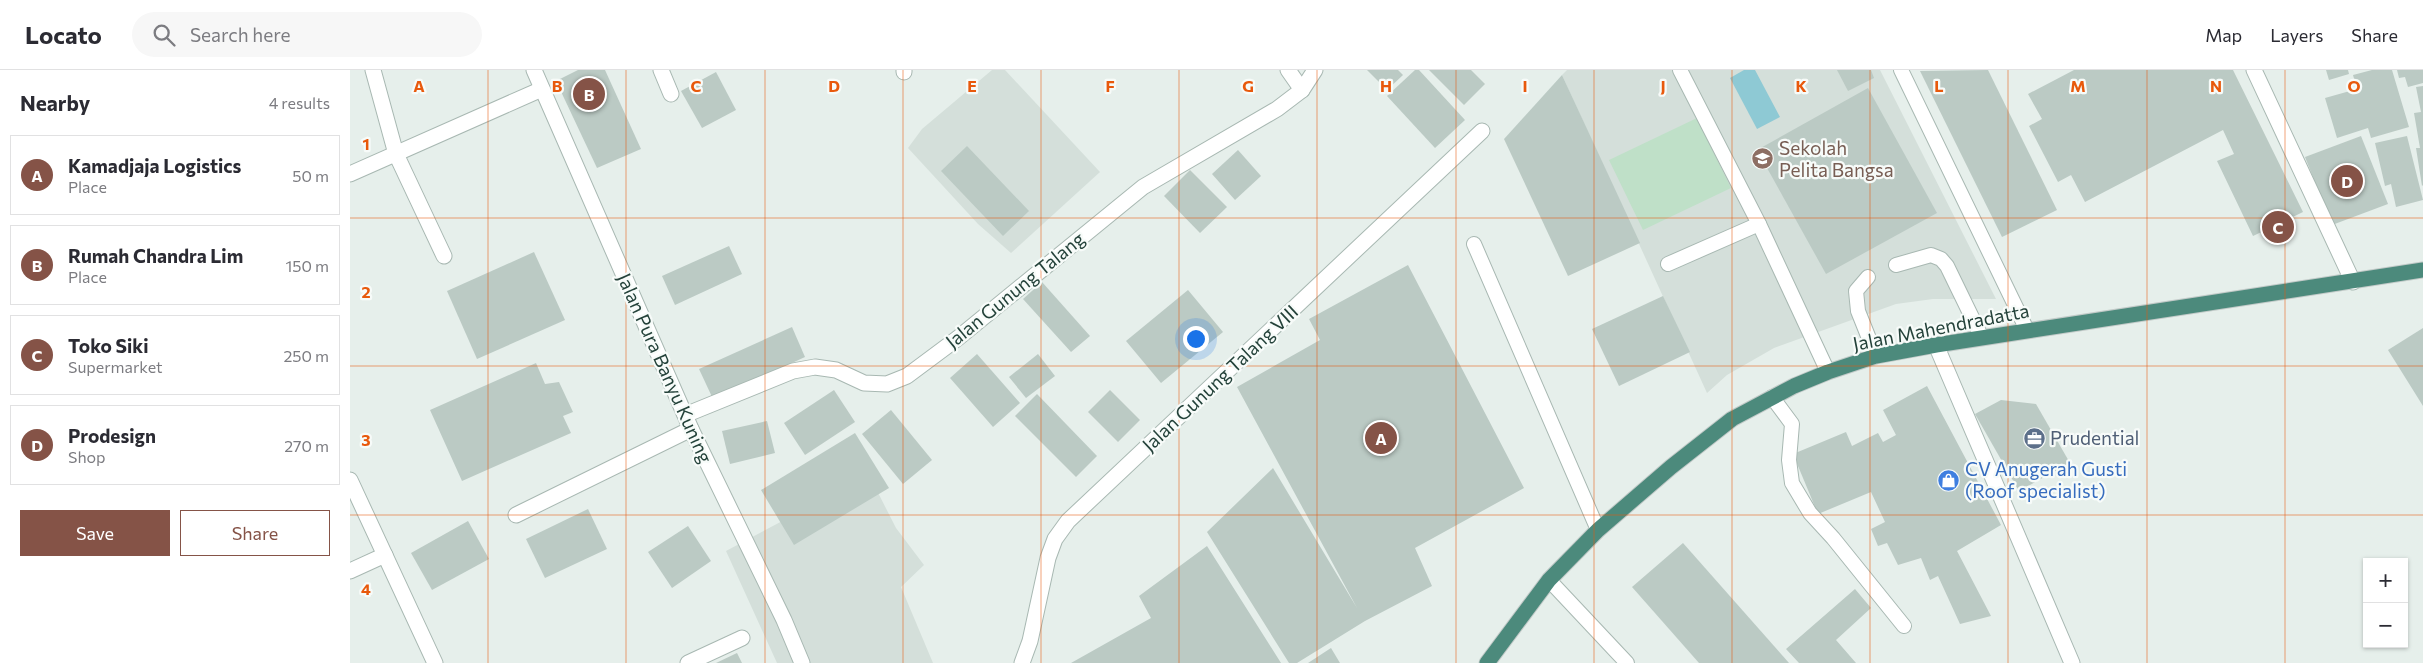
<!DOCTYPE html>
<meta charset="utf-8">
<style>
:root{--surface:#fff;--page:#f7f7f7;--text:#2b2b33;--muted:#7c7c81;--line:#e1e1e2;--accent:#855347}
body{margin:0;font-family:Commissioner,sans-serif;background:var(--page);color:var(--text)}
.controls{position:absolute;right:15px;bottom:15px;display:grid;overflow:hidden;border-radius:0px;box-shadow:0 1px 4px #0004}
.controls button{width:45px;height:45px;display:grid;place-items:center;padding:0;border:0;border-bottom:1px solid var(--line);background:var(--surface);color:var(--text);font:25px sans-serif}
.you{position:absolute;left:845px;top:268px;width:18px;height:18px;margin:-12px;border:4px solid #fff;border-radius:50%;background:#1a73e8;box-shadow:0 0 0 8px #1a73e833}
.badge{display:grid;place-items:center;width:32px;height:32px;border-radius:50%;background:var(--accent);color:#fff;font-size:16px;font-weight:700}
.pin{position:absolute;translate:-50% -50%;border:2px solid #fff;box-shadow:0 1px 5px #0006}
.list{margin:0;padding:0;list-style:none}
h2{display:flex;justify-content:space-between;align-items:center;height:65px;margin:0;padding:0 20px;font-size:21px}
h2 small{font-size:16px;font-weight:400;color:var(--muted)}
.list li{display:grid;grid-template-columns:32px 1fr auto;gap:15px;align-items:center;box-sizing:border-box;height:80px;margin:0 10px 10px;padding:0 10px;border:1px solid var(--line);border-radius:0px}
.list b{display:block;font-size:19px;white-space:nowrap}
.list p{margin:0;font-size:16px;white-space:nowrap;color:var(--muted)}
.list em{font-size:16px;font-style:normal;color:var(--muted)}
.actions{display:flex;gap:10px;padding:15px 20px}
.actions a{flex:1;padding:11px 0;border:1px solid var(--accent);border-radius:0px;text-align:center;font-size:18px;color:var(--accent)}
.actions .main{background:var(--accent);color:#fff}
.icon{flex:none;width:28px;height:28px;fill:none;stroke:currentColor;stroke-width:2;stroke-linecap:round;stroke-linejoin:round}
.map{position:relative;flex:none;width:2073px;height:593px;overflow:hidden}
header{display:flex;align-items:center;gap:30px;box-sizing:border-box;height:70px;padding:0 25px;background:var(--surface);border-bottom:1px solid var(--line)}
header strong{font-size:24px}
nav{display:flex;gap:28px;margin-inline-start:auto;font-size:18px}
.search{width:350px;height:45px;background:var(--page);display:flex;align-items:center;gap:12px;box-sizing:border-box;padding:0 18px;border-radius:28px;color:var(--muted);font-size:19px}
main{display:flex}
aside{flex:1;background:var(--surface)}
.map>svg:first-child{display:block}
</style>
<header>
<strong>Locato</strong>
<div class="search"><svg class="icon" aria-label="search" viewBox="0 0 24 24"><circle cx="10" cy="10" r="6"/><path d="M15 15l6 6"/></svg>Search here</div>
<nav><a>Map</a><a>Layers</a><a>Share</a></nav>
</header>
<main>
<aside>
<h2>Nearby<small>4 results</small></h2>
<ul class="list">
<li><span class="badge">A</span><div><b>Kamadjaja Logistics</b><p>Place</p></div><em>50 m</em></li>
<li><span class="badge">B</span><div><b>Rumah Chandra Lim</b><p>Place</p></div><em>150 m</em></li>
<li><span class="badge">C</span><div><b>Toko Siki</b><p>Supermarket</p></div><em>250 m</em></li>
<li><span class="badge">D</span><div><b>Prodesign</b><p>Shop</p></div><em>270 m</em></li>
</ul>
<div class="actions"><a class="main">Save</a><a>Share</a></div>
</aside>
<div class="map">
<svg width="2073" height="593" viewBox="0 0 2073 593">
<rect width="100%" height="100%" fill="#e6efeb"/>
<g fill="#d4dfda">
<path d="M642,0H655L750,102L661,183L628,154L558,78L572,59Z"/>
<path d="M1217,0H1530L1646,229H1583L1546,234L1424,278L1377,305L1357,323L1212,5Z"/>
<path d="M519,405L546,458L574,495L551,517L583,593H427L376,481Z"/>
</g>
<path fill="#bfe0c8" d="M1347,48L1381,118L1293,160L1259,90Z"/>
<path fill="#8ec9d4" d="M1394,0H1405L1430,47L1407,59L1380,8Z"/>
<g fill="#bbcac4">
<path d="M228,0H255L291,79L247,98L206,11Z"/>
<path d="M1017,0H1048L1053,5L1037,20Z"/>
<path d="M1065,0H1069L1115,50L1085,78L1037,26Z"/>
<path d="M1079,0H1121L1135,14L1114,35Z"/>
<path d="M1487,0H1521L1524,8L1498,21Z"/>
<path d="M1638,0L1707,140L1652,167L1570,1Z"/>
<path d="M1724,0H1883L1953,142L1903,166L1867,91L1884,84L1873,60L1735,132L1721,105L1708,112L1679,56L1692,49L1678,24Z"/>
<path d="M1976,0H1998L1999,4L1979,10Z"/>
<path d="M2022,0H2042L2059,57L2021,68L2018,58L1987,68L1975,28L2007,19L2003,5Z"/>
<path d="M2047,0H2073V13L2058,17L2055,7L2049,8Z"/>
<path d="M366,2L386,40L352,58L331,21Z"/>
<path d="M1212,5L1290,173L1218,206L1154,69Z"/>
<path d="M2073,16V115L2072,116L2066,78H2070L2064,43L2071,42L2066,17Z"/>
<path d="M1518,18L1587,143L1476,204L1407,80Z"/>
<path d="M2011,66L2038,134L1982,155L1955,87Z"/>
<path d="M2057,66L2073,130L2046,137L2041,114L2035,116L2025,73Z"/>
<path d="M617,76L679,141L653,166L591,101Z"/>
<path d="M888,80L911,106L885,130L862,104Z"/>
<path d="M840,100L877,137L850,163L814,126Z"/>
<path d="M379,176L392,204L325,235L312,206Z"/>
<path d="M184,182L215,250L127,289L97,221Z"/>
<path d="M1058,195L1174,418L1065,478L1082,516L1015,551L947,593H939L857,462L923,398L1007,538L887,317L970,270L959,249Z"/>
<path d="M692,212L740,266L721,282L673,229Z"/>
<path d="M838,220L873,262L811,313L776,271Z"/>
<path d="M1313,226L1340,282L1269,316L1242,259Z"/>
<path d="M442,257L455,287L363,329L349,299Z"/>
<path d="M2073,258V336L2038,280Z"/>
<path d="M627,284L670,333L643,357L600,308Z"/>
<path d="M688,284L705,306L676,328L659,307Z"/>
<path d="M186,293L195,314L209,312L223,342L213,346L221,363L112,411L80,340Z"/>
<path d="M1577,316L1651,455L1607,481L1641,546L1610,554L1588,506L1580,510L1571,488L1548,495L1537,473L1528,476L1521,459L1535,452L1521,422L1468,444L1443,384L1496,362L1502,376L1528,363L1533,372L1546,365L1533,340Z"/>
<path d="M484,320L505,352L455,385L434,353Z"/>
<path d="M760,320L790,350L768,372L738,342Z"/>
<path d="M687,324L747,386L726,407L665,346Z"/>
<path d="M1651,330L1686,334L1720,393L1669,421L1625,344Z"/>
<path d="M541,340L582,390L553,414L512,364Z"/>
<path d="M417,351L425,383L380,394L372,361Z"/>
<path d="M505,363L539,418L444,475L411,420Z"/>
<path d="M238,439L257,479L195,508L176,469Z"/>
<path d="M118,451L139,489L82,520L61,483Z"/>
<path d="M338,456L361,491L322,518L298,482Z"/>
<path d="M1333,473L1439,593H1349L1282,517Z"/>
<path d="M857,476L931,593H721L801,548L789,526Z"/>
<path d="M1505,519L1521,538L1486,570L1506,593H1449L1436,579Z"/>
<path d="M981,578L990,593H958Z"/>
<path d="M387,583L392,593H366Z"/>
</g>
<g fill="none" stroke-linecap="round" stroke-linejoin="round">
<defs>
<g id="service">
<path d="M1330,0L1409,154L1478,302"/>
<path d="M1551,0L1677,260"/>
<path d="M1124,174L1248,460"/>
<path d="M1318,194L1409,154"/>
<path d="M1546,195L1581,185L1591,189L1597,196L1632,268"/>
<path d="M1518,207L1506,221L1508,241L1526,286"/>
<path d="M1422,327L1442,354L1439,390L1442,413L1460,443L1483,468L1554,556"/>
<path d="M1199,510L1277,593"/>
</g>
<g id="minor">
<path d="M23,0L46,84L94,186"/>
<path d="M184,0L341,359L434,550L452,593"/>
<path d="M311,0L321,24"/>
<path d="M554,0V2"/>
<path d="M938,0L952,20"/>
<path d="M1904,0L2003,212"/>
<path d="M0,104L192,19"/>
<path d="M1586,275L1722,593"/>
<path d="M335,345L443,301L465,297L486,300L514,313L537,314L557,306L608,268L793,117L927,39L952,20L965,0"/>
<path d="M0,410L85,593"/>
<path d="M166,445L341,359"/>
<path d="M0,501L35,485"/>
<path d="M338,593L392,568"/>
<path d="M672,593L680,571L698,488L705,469L718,451L1132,61"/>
</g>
<path id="trunk" d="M1137,593L1199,510L1248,460L1321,397L1382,349L1444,316L1478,302L1526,286L1586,275L2073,200"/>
</defs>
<use href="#service" stroke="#a8b8b2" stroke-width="16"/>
<use href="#minor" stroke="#a8b8b2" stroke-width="17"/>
<use href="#trunk" stroke="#c2cac8" stroke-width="17"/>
<use href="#service" stroke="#fff" stroke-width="14"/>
<use href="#minor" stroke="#fff" stroke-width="15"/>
<use href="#trunk" stroke="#4c8a7c" stroke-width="15"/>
</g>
<path fill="none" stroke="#e8590c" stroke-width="1" stroke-opacity="0.55" d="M138,0V593M276,0V593M415,0V593M553,0V593M691,0V593M829,0V593M967,0V593M1106,0V593M1244,0V593M1382,0V593M1520,0V593M1658,0V593M1797,0V593M1935,0V593M0,148H2073M0,296H2073M0,445H2073"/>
<defs>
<symbol id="school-disc" viewBox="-11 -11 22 22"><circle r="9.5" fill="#8d6e63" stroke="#f7fbf9"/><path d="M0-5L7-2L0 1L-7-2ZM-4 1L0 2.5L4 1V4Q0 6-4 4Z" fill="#fff"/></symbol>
<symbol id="office-disc" viewBox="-11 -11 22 22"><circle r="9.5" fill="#5c6f8a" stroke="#f7fbf9"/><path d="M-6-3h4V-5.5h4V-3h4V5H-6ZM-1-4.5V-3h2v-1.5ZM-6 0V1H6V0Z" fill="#fff"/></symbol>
<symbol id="shop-disc" viewBox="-11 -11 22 22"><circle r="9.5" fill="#3f7fe0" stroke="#f7fbf9"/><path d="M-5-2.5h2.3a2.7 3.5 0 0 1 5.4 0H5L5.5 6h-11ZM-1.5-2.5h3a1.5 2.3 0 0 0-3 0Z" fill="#fff"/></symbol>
</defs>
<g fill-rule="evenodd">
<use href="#school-disc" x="1400" y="76" width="25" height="25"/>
<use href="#office-disc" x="1672" y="356" width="25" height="25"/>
<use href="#shop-disc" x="1586" y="398" width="25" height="25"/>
</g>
<g text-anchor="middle" stroke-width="4.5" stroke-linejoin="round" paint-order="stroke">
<g font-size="19" fill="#785e54" stroke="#f7fbf9" text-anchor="start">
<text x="1429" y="85">Sekolah<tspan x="1429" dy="22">Pelita Bangsa</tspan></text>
</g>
<g font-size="19" fill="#24423a" stroke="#f7fbf9">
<text transform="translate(665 220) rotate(-39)" y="7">Jalan Gunung Talang</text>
<text transform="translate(1591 257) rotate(-11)" y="7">Jalan Mahendradatta</text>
<text transform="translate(315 298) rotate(66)" y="7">Jalan Pura Banyu Kuning</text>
<text transform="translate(870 308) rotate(-43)" y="7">Jalan Gunung Talang VIII</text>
</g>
<g font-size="19" fill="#4e5e75" stroke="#f7fbf9" text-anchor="start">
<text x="1700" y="375">Prudential</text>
</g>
<g font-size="19" fill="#366cbe" stroke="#f7fbf9" text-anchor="start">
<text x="1615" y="406">CV Anugerah Gusti<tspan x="1615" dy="22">(Roof specialist)</tspan></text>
</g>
</g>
<g font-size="16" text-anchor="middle" font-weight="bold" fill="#e8590c" stroke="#f7fbf9" stroke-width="4.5" stroke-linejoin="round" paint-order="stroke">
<text x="69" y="22">A</text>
<text x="207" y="22">B</text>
<text x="346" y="22">C</text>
<text x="484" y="22">D</text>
<text x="622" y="22">E</text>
<text x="760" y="22">F</text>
<text x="898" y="22">G</text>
<text x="1036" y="22">H</text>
<text x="1175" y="22">I</text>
<text x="1313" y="22">J</text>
<text x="1451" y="22">K</text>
<text x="1589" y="22">L</text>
<text x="1728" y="22">M</text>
<text x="1866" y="22">N</text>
<text x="2004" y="22">O</text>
<text x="16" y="80">1</text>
<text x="16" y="228">2</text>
<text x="16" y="376">3</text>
<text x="16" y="525">4</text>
</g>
</svg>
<div class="controls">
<button>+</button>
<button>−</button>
</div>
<div class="you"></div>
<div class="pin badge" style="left:1031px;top:368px">A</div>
<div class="pin badge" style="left:239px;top:24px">B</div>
<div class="pin badge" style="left:1928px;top:157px">C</div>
<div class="pin badge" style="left:1997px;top:111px">D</div>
</div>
</main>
